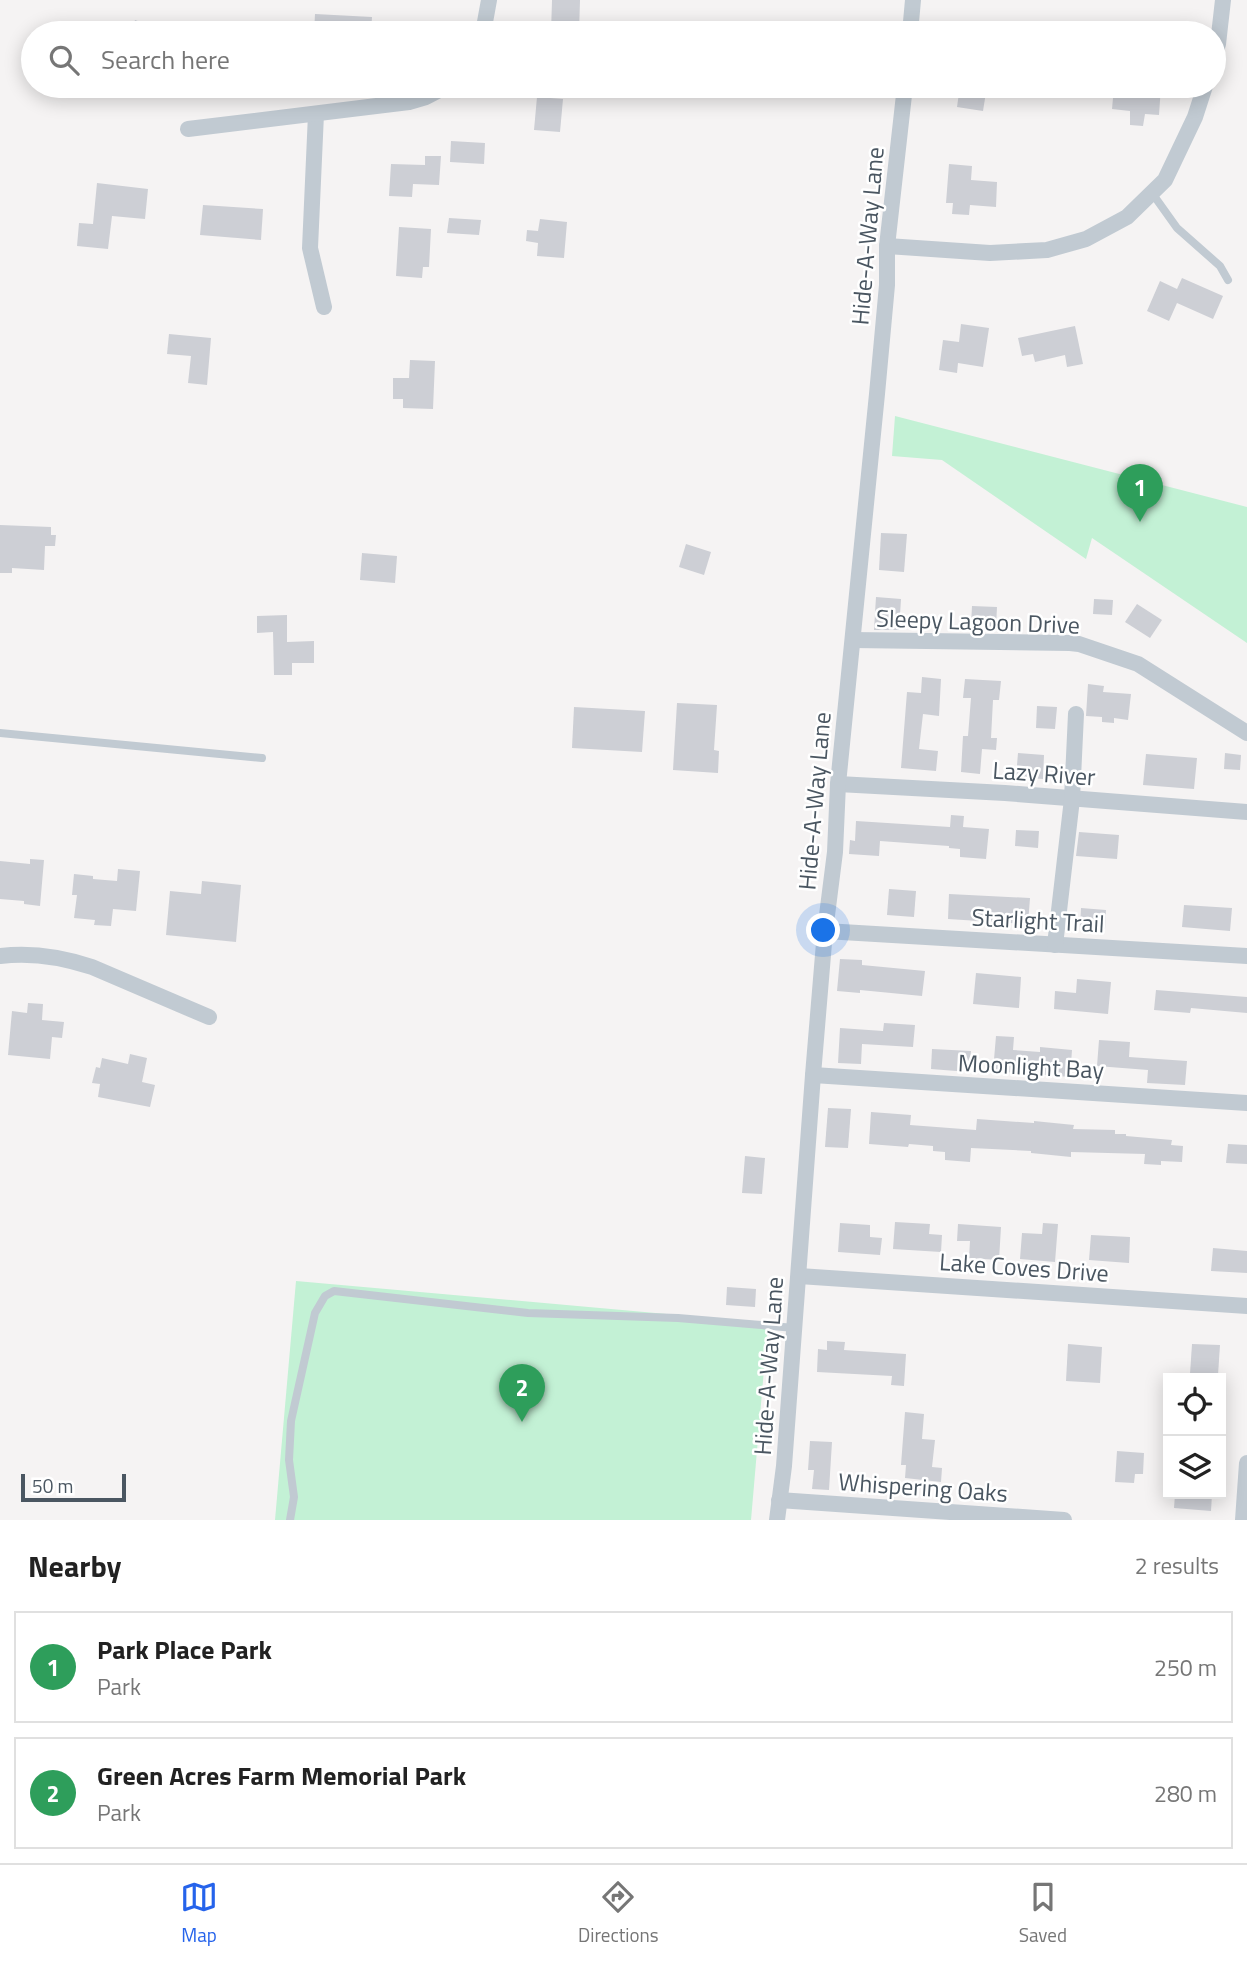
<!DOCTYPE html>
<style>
:root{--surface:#fff;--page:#f6f6f6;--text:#222;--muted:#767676;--line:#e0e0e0;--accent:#2563eb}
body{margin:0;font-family:"Titillium Web",sans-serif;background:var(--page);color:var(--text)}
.controls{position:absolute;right:21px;bottom:21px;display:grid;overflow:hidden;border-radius:0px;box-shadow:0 4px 18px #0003}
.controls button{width:63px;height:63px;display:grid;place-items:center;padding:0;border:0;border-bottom:2px solid var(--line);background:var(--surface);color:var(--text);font:35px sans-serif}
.scale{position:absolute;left:21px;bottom:18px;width:105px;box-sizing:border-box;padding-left:7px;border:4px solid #4a5661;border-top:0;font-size:19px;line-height:24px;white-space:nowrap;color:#4a5661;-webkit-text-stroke:5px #fff;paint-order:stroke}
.you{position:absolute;left:824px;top:931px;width:24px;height:24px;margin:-18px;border:5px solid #fff;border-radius:50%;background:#1a73e8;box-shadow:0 0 0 10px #1a73e833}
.badge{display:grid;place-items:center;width:46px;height:46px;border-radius:50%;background:var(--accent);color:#fff;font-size:23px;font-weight:700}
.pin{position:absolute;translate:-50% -58px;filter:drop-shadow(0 2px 4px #0008)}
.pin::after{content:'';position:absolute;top:37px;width:24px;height:21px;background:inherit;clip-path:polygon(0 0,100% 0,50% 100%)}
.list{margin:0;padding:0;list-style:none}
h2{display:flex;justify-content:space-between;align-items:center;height:91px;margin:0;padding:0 28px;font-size:30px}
h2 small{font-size:23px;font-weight:400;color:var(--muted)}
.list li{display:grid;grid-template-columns:46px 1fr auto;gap:21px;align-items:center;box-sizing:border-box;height:112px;margin:0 14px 14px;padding:0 14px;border:2px solid var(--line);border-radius:0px}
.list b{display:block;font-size:26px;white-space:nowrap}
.list p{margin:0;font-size:23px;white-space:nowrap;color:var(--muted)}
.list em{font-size:23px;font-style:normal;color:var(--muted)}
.icon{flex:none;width:38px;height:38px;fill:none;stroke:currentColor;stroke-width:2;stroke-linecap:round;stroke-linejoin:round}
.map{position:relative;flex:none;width:1247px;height:1520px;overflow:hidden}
.search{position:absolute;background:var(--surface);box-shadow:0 4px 18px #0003;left:21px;right:21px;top:21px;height:77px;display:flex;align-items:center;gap:18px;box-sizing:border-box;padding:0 24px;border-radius:38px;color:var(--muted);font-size:26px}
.sheet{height:343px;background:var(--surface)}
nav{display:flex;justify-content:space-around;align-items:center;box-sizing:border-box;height:98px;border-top:2px solid var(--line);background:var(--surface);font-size:19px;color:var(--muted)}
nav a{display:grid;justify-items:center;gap:4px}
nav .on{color:var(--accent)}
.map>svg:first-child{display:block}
</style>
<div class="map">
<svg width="1247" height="1520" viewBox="0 0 1247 1520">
<rect width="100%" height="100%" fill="#f5f3f3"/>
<g fill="#c3f1d5">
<path d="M895,416L1247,507V643L1092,538L1086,559L942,460L892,456Z"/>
<path d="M296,1281L768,1323L751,1520H275Z"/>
</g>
<g fill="#cdcfd5">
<path d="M552,0H580L579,33H551Z"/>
<path d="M315,14L372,17L371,33H314Z"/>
<path d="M135,20L167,32V33H130Z"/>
<path d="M960,86H987L983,111L957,107Z"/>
<path d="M1130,86H1161L1159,115L1145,114L1143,126L1130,125V111L1112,109L1114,87L1130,88Z"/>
<path d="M537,97L563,99L560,132L534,130Z"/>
<path d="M451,141L485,143L484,164L450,162Z"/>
<path d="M425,156H441L439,185L413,184L412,197L389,196L391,164L425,165Z"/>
<path d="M949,164L972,166L971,180L997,182L996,207L970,205L969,215L952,214L953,203H946Z"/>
<path d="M97,183L148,189L145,219L112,216L108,249L77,246L79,223L93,224Z"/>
<path d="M203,205L263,209L261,240L200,235Z"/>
<path d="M449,218L481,220L479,235L447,233Z"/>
<path d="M540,219L567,222L564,258L537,256L538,243L526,241L527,230L538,231Z"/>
<path d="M399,227L431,229L429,267H423L422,278L396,276Z"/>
<path d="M1182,278L1223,296L1213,319L1177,303L1169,321L1147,311L1160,281L1177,289Z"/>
<path d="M961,324L989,328L983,367L958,363L957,373L939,370L943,340L959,342Z"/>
<path d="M1075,326L1083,364L1067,367L1065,355L1035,362L1033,354L1022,356L1018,338Z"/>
<path d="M169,334L211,338L207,385L188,383L191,356L167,354Z"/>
<path d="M410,360L435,361L433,409L403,408V399H393V378H409Z"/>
<path d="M0,525L51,527V535H56L55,546H45L44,570L12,568V573H0Z"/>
<path d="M881,533L907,534L904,572L879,570Z"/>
<path d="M686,544L711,552L704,575L679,567Z"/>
<path d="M362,553L397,556L395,583L360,580Z"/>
<path d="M876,597L901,599L899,630H874Z"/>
<path d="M1094,599L1113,600L1112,615L1093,614Z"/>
<path d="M1137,604L1162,620L1150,638L1125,622Z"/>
<path d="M972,606L997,607L996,627L971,625Z"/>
<path d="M287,615V642L314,641V663H292V675H274L273,632L257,633V616Z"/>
<path d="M922,677L941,679L939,716L923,714L919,749L938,751L936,771L901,768L907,692L921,693Z"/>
<path d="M965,679L1001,681L999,700H993L991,738H997L996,750L982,749L980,774L961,772L963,736H968L971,698H963Z"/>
<path d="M1088,684L1104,686L1103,692L1131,694L1128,720L1114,718V723L1102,722V717L1086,716Z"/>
<path d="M677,703L717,705L714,750L719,751L718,773L673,770Z"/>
<path d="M1037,706L1057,707L1055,729L1036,728Z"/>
<path d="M574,707L645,711L642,752L572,748Z"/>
<path d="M1018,753L1044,755L1043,779L1016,777Z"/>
<path d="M1225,753L1241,755L1240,770L1224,769Z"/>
<path d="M1146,754L1197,758L1194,789L1143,785Z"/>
<path d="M951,815L964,816L963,827L989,829L986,859L960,857V849L949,848V846L880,841L879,856L849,854L850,840L855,841L856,821L950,827Z"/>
<path d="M1016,830L1039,831L1038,848L1015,846Z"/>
<path d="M1079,832L1119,835L1117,859L1076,856Z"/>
<path d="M30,859L44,860L40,906L24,904V901L0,899V861L30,864Z"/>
<path d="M118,869L140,871L136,911L113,909L111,926L94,925L95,920L74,918L77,895H72L74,874L93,876V879L117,881Z"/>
<path d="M202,881L241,885L236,942L166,935L170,891L201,894Z"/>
<path d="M889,889L916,891L914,917L887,915Z"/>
<path d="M949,894L1030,898L1028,924L948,919Z"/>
<path d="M1184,905L1232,908L1230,931L1182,927Z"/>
<path d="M1081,908L1106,910L1105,929L1080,927Z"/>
<path d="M840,959L862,960V965L925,971L922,996L860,990V993L837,991Z"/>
<path d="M976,973L1021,977L1019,1008L973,1004Z"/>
<path d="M1077,979L1111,982L1108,1014L1054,1009L1055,991L1076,993Z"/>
<path d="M1156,990L1247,997V1013L1191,1008L1190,1013L1154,1010Z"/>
<path d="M28,1003L43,1004L42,1020L64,1022L62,1038L52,1037L50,1059L8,1055L12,1011L27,1013Z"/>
<path d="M884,1023L915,1025L913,1047L862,1044L861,1064L838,1063L840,1028L883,1031Z"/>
<path d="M996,1036L1014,1037L1013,1050L1040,1052V1047L1072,1050L1070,1077L993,1071Z"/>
<path d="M1099,1040L1130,1042L1129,1057L1187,1061L1185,1085L1147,1083L1148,1070L1097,1066Z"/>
<path d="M932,1049L971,1051L969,1072L931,1069Z"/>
<path d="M130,1054L147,1058L142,1082L155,1085L150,1107L98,1097L100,1084L92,1083L96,1067L100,1068L102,1058L128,1064Z"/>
<path d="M828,1108L851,1109L848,1148L825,1147Z"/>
<path d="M871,1112L911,1115L910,1125L976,1130L977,1119L1034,1123V1121L1074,1125L1073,1129L1115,1130V1134H1126V1136L1172,1140L1171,1145L1183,1146L1182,1162L1161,1161V1165L1144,1164L1145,1154L1071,1152V1157L1031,1153V1151L971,1148L970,1162L945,1160V1152L933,1151V1146L909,1144L908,1147L869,1144Z"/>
<path d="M1228,1144L1247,1145V1164L1226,1163Z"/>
<path d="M745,1156L765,1158L762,1194L742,1193Z"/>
<path d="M895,1222L930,1224L929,1234L942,1235L941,1252L893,1249Z"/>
<path d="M840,1223L870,1225V1237L882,1238L880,1255L838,1252Z"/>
<path d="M1043,1223L1058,1224L1055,1262L1020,1259L1022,1233L1042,1234Z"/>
<path d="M958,1224L1001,1227L999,1260L969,1258L970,1241H957Z"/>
<path d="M1091,1235L1130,1237L1129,1263L1089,1260Z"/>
<path d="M1213,1248L1247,1251V1273L1211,1271Z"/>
<path d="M727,1287L756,1289L755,1307L726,1305Z"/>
<path d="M827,1341L845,1342L844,1350L906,1354L904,1386L891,1385L892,1376L817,1372L818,1349L827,1350Z"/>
<path d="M1068,1344L1102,1347L1100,1383L1066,1381Z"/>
<path d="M1192,1344L1220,1345L1218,1375L1190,1374Z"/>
<path d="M905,1412L924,1414L922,1439L935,1440L932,1467L942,1468L941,1482L905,1478L906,1465H901Z"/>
<path d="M810,1441L832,1442L829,1490L812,1489L814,1470H808Z"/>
<path d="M1117,1451L1144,1453L1143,1474H1135L1134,1483L1115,1482Z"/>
<path d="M1175,1494H1212L1211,1511L1174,1508Z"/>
</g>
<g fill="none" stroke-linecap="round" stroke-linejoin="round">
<g stroke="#c1cad2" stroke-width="8">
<path d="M1152,193L1177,228L1220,266L1228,280"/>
<path d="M0,733L262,758"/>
<path d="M290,1520L294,1497L289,1460L291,1421L315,1313L325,1296L334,1291L528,1313L678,1318L795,1328"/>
</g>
<g stroke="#c1cad2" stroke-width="16">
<path d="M483,33L489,0"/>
<path d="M910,33L913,0"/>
<path d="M1214,56L1218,44L1223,0"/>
<path d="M316,114L310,248L324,307"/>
<path d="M188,129L409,102L426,97L447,86"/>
<path d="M887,246L990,253L1047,250L1086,239L1127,217L1165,180L1195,117L1205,86"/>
<path d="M853,640L1070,643L1079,644L1138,664L1247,733"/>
<path d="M838,784L1005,793L1247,812"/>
<path d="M825,931L1247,956"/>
<path d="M1055,945L1072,799L1076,714"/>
<path d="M0,956C32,952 62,957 92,967L209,1017"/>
<path d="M813,1075L1247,1103"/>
<path d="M799,1276L1247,1306"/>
<path d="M779,1500L1064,1520"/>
<path d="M777,1520L784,1466L813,1075L825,931L835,852L838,784L877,394L887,285V246L905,86"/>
<path d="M1243,1520L1247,1463"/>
</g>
</g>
<g text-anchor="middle" stroke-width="5" stroke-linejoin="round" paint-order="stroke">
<g font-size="24" fill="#4a5661" stroke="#fff">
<text transform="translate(868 236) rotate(-85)" y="8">Hide-A-Way Lane</text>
<text transform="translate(978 622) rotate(2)" y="8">Sleepy Lagoon Drive</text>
<text transform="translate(1044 774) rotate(4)" y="8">Lazy River</text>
<text transform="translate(815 801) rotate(-85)" y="8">Hide-A-Way Lane</text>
<text transform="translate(1038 921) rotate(3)" y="8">Starlight Trail</text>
<text transform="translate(1031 1067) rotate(3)" y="8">Moonlight Bay</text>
<text transform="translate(1024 1268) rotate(4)" y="8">Lake Coves Drive</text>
<text transform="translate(769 1366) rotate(-86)" y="8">Hide-A-Way Lane</text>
<text transform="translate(923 1488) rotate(4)" y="8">Whispering Oaks</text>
</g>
</g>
</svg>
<div class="controls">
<button><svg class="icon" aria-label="locate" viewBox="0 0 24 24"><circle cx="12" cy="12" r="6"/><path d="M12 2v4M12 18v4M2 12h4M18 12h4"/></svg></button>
<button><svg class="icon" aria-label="layers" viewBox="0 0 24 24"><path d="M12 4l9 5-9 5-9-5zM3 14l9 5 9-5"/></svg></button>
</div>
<div class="scale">50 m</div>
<div class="you"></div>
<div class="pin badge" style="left:1140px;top:522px;background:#2e9e5b">1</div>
<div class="pin badge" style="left:522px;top:1422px;background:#2e9e5b">2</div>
<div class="search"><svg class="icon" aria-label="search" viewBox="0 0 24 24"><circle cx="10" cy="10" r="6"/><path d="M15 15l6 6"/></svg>Search here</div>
</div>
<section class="sheet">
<h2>Nearby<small>2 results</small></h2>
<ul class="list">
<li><span class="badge" style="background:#2e9e5b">1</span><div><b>Park Place Park</b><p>Park</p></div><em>250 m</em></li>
<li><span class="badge" style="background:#2e9e5b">2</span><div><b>Green Acres Farm Memorial Park</b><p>Park</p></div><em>280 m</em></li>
</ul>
</section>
<nav>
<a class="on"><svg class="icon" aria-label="map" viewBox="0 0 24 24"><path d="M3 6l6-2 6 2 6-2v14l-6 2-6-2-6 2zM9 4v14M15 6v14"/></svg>Map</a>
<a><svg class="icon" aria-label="directions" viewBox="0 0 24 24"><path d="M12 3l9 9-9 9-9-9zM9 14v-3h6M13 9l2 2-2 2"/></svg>Directions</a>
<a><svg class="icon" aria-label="saved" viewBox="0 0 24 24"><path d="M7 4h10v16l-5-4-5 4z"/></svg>Saved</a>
</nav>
